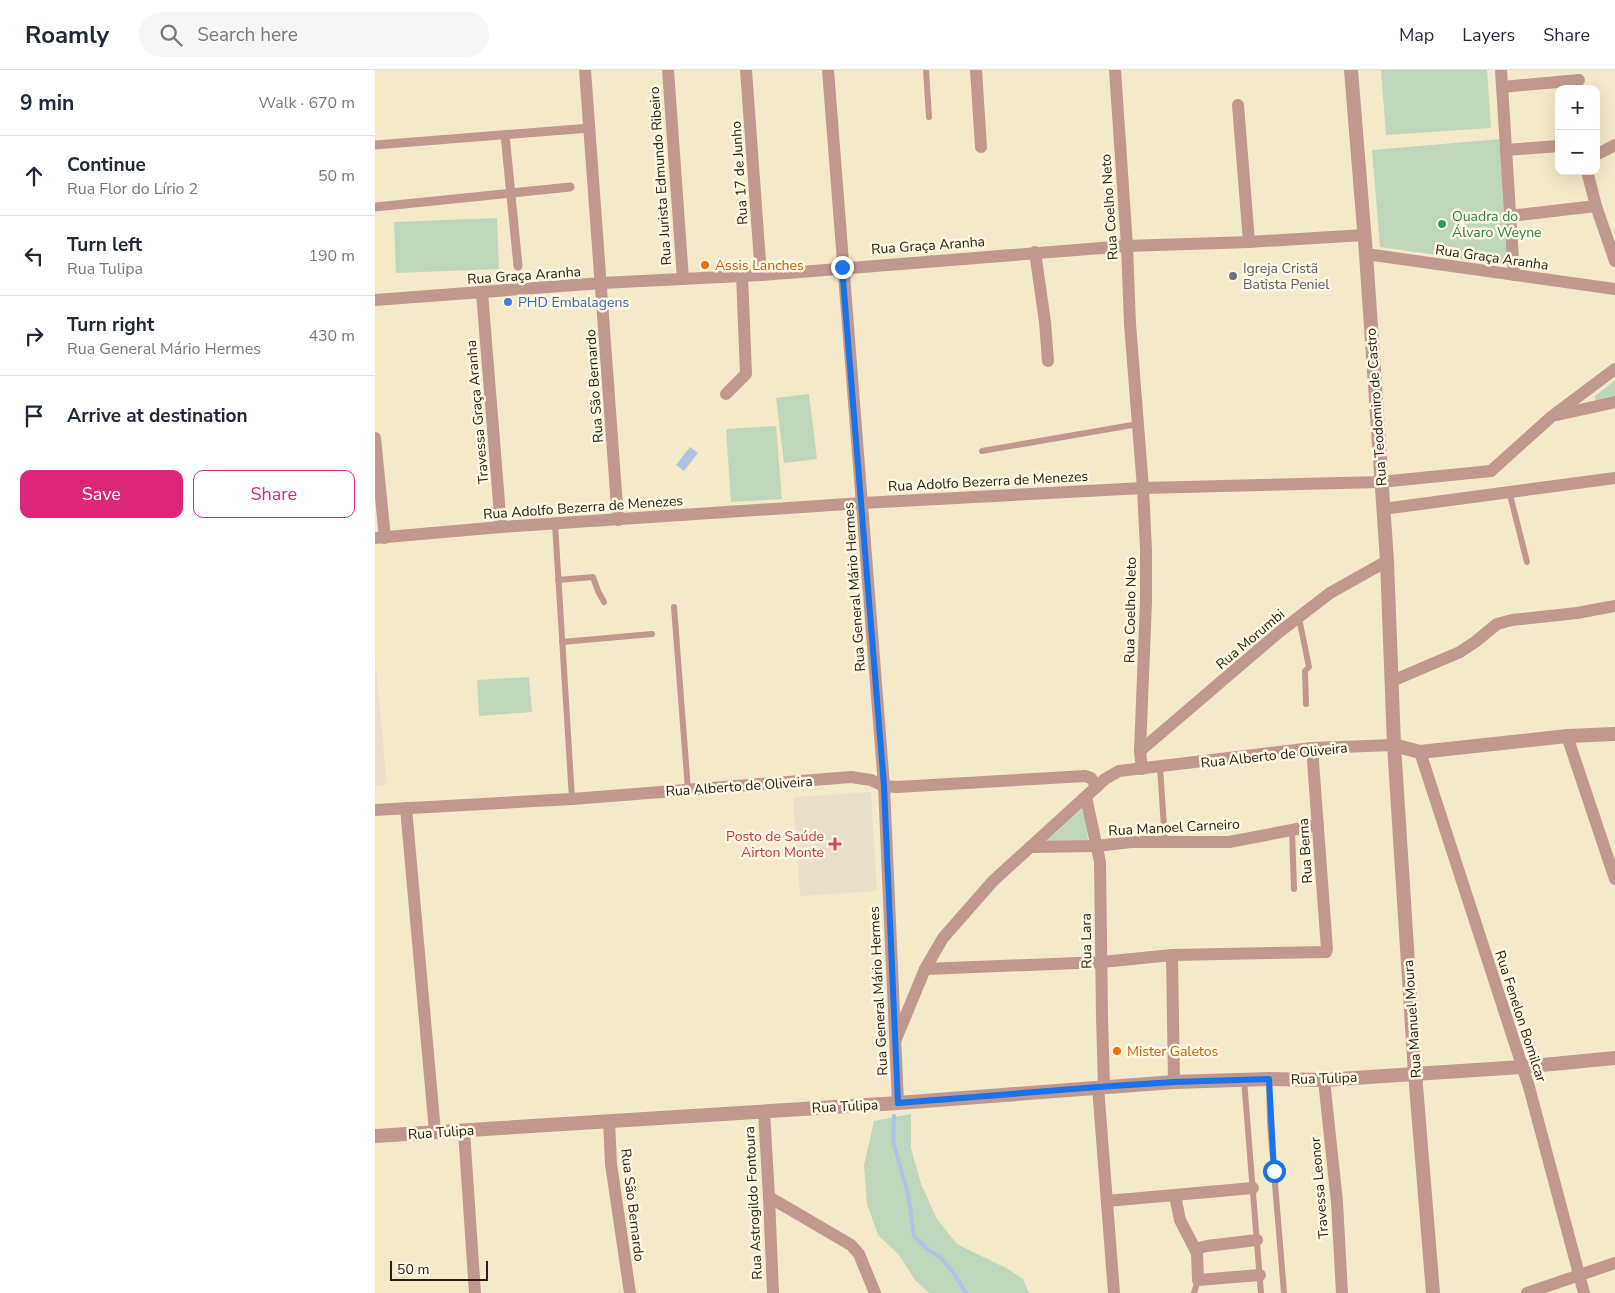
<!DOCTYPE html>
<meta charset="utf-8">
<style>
:root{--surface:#fff;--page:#f6f6f7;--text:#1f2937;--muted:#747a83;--line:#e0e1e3;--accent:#db2777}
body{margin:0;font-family:"Nunito Sans",sans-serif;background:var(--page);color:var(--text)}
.controls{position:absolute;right:15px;top:15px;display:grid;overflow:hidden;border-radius:10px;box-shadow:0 5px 20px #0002}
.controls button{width:45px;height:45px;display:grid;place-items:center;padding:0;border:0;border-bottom:1px solid var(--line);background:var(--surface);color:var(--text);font:25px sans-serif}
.scale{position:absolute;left:15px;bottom:12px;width:98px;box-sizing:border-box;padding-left:5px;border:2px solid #272217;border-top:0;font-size:14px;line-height:18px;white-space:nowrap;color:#272217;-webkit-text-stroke:4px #fdf7e4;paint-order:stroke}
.stop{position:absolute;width:15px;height:15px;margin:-11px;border:4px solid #1a73e8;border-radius:50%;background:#fff}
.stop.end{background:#1a73e8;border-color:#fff;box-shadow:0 1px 5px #0008}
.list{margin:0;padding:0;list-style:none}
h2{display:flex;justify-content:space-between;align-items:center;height:65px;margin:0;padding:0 20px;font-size:21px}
h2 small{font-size:16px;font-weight:400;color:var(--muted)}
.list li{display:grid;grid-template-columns:32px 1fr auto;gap:15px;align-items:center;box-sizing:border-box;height:80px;padding:0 20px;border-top:1px solid var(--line)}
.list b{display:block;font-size:19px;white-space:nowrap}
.list p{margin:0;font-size:16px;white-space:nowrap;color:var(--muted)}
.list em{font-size:16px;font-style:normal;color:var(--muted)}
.actions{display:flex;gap:10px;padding:15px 20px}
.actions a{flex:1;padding:11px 0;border:1px solid var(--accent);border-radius:10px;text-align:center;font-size:18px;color:var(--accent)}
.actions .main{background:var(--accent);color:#fff}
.icon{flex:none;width:28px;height:28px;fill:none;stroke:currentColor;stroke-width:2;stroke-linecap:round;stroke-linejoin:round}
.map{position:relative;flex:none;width:1240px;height:1223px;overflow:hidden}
header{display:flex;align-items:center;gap:30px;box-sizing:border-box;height:70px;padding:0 25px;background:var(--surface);border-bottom:1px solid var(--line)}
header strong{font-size:24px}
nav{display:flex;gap:28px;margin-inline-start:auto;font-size:18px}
.search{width:350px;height:45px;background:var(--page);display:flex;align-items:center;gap:12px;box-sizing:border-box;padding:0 18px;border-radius:28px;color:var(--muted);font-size:19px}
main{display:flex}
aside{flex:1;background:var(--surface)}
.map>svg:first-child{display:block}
</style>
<header>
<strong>Roamly</strong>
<div class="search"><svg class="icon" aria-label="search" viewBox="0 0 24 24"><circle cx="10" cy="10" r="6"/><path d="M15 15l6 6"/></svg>Search here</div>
<nav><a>Map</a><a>Layers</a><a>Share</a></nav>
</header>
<main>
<aside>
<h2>9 min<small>Walk · 670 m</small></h2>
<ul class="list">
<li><svg class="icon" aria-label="ahead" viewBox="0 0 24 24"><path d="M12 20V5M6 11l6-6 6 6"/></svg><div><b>Continue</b><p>Rua Flor do Lírio 2</p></div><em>50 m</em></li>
<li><svg class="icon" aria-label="left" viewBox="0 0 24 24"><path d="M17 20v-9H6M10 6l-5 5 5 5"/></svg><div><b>Turn left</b><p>Rua Tulipa</p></div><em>190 m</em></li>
<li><svg class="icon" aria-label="right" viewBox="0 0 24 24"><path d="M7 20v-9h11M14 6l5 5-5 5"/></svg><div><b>Turn right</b><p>Rua General Mário Hermes</p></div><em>430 m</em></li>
<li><svg class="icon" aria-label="arrive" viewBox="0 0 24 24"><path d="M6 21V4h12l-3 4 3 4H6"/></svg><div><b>Arrive at destination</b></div></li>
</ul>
<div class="actions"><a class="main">Save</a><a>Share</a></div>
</aside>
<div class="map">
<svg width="1240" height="1223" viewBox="0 0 1240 1223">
<rect width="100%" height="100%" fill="#f4eac9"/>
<path fill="#edddcb" d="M0,587L12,715L0,716Z"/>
<path fill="#e8dfca" d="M496,722L502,821L425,826L418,727Z"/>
<g fill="#bfd6bc">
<path d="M1006,0H1112L1116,58L1011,65Z"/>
<path d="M1126,69L1133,195L1005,177L997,80Z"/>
<path d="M122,148L124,199L21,203L19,152Z"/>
<path d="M1240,310V330H1221L1219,327Z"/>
<path d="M434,324L442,389L409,393L401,328Z"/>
<path d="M401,356L407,429L356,432L351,359Z"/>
<path d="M154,607L157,642L104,646L102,610Z"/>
<path d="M707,739L710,740L713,771L667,775Z"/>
<path d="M536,1044V1078L546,1114L562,1149L582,1174L633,1199L648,1209L654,1223H554L540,1210L524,1185L503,1165L492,1134L489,1095L499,1051Z"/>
</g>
<path fill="#adc2e4" d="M315,377L323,383L309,401L301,395Z"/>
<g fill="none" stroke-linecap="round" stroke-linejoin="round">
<path stroke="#adc2e4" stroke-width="4" d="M519,1046L518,1071L533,1124L539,1166L553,1180L565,1187L578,1202L591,1223"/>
<g stroke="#c19890" stroke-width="6">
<path d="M551,0L554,47"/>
<path d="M607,381L763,354"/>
<path d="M1134,421L1152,492"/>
<path d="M180,454L197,729"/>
<path d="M183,510L218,507L223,521L229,532"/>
<path d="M299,537L313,720"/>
<path d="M924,548L934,597L930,601L931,634"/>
<path d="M187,572L277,564"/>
<path d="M785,697L790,772"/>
<path d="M917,760L919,819"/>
<path d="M894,1009L895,1053L909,1223"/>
<path d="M869,1010L886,1223"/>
<path d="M819,1223L823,1210"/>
</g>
<g stroke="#c19890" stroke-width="9">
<path d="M130,65L143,196"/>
<path d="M0,75L215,58"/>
<path d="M0,137L195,117"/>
</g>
<g stroke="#c19890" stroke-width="12">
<path d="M210,0L243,450"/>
<path d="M293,0L308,209"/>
<path d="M371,0L386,205"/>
<path d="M453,0L509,716L523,1033"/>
<path d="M601,0L606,77"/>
<path d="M740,0L752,176L755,254L768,418L771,480V532L765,681L767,699"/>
<path d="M1126,0L1139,205"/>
<path d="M1127,17L1204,10"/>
<path d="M863,35L874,172"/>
<path d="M1131,80L1184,76"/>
<path d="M1221,85L1240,75"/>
<path d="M1212,101L1221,136L1240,191"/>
<path d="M1135,146L1221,136"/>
<path d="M660,182L670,252L673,291"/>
<path d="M991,184L1240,219"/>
<path d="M107,223L126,457"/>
<path d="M0,230L227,213L386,205L752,176L874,172L989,165"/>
<path d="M351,324L371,304L367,205"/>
<path d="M1182,345L1240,332"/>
<path d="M0,368L10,468"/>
<path d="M1116,401L1176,347L1240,299"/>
<path d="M1008,439L1240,408"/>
<path d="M0,468L126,457L487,433L768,418L1005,412L1116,401"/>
<path d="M1017,611L1085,582L1100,572L1122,554L1137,550L1202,543L1240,536"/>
<path d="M1192,666L1240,809"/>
<path d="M765,681L903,563L955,523L1012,491"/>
<path d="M1045,682L1154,1017L1209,1223"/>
<path d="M711,727L725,792L727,947L729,1017"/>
<path d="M31,738L60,1062"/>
<path d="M0,740L197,729L476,707L496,710L509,716L522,717L710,706L716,708L722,717"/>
<path d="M655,777L722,776L756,772H854L943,755"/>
<path d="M797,885L799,1012"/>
<path d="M550,899L727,892L797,885L951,882L952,879L937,678"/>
<path d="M521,969L550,899L568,868L618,811L730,709L744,701L937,678L1019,675"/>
<path d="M949,1010L962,1132L967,1223"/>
<path d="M723,1017L739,1223"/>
<path d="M389,1041L394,1127L398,1223"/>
<path d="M234,1051L236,1094L255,1223"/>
<path d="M89,1061L100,1223"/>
<path d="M800,1126L805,1150L822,1183L823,1210L885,1205"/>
<path d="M394,1127L476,1175L484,1184L500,1223"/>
<path d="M732,1131L878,1118"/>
<path d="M820,1179L832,1176L882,1170"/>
<path d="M1152,1223L1240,1193"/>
</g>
<g stroke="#c19890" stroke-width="14">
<path d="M976,0L991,184L1012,491L1019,675L1040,1003L1058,1223"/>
<path d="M1019,675L1045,682L1192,666L1240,664"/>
<path d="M0,1066L523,1033L799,1012L894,1009L949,1010L1146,997L1240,988"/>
</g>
</g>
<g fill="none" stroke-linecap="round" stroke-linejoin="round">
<path stroke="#1a73e8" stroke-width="6" d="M467,197L509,716L523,1033L723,1017L799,1012L894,1009L899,1101"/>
</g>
<circle fill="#2e9e5b" stroke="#fdf7e4" stroke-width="2" cx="1067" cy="154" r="5"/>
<g fill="#e8710a" stroke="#fdf7e4" stroke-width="2">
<circle cx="330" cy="195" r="5"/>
<circle cx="742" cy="981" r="5"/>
</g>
<circle fill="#6b7280" stroke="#fdf7e4" stroke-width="2" cx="858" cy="206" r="5"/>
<circle fill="#3f7fe0" stroke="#fdf7e4" stroke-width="2" cx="133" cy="232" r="5"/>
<path fill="#e0444e" stroke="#fdf7e4" stroke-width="2" d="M457.5 766.5h5v5h5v5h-5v5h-5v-5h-5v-5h5z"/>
<g text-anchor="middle" stroke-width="5" stroke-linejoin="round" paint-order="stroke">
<g font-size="14" fill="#272217" stroke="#fdf7e4">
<text transform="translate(364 103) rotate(-94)" y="5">Rua 17 de Junho</text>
<text transform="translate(285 106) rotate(-94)" y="5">Rua Jurista Edmundo Ribeiro</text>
<text transform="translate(734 137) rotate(-94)" y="5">Rua Coelho Neto</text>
<text transform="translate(553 175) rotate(-4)" y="5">Rua Graça Aranha</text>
<text transform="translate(1117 187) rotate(8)" y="5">Rua Graça Aranha</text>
<text transform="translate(149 205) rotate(-4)" y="5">Rua Graça Aranha</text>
<text transform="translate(219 316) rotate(-94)" y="5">Rua São Bernardo</text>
<text transform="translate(1001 337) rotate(-94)" y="5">Rua Teodomiro de Castro</text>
<text transform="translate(102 342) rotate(-95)" y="5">Travessa Graça Aranha</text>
<text transform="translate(613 411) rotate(-3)" y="5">Rua Adolfo Bezerra de Menezes</text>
<text transform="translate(208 437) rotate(-4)" y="5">Rua Adolfo Bezerra de Menezes</text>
<text transform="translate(479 517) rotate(-94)" y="5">Rua General Mário Hermes</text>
<text transform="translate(755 540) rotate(-89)" y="5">Rua Coelho Neto</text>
<text transform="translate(875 569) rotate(-40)" y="5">Rua Morumbi</text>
<text transform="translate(899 685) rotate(-6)" y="5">Rua Alberto de Oliveira</text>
<text transform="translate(364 716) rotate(-4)" y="5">Rua Alberto de Oliveira</text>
<text transform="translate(799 757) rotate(-3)" y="5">Rua Manoel Carneiro</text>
<text transform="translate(930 781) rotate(-94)" y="5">Rua Berna</text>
<text transform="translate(711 871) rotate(-91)" y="5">Rua Lara</text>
<text transform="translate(503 921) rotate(-93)" y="5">Rua General Mário Hermes</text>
<text transform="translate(1146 946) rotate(72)" y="5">Rua Fenelon Bomilcar</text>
<text transform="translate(1037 949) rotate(-94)" y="5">Rua Manuel Moura</text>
<text transform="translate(949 1008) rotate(-2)" y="5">Rua Tulipa</text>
<text transform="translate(470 1036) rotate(-3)" y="5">Rua Tulipa</text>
<text transform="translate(66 1062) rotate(-4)" y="5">Rua Tulipa</text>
<text transform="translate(944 1118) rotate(-95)" y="5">Travessa Leonor</text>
<text transform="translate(378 1133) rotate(-93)" y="5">Rua Astrogildo Fontoura</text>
<text transform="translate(258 1135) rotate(83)" y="5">Rua São Bernardo</text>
</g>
<g font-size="14" fill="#27864d" stroke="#fdf7e4" text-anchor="start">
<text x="1077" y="151">Quadra do<tspan x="1077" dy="16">Álvaro Weyne</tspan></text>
</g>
<g font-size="14" fill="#c56008" stroke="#fdf7e4" text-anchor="start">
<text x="340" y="200">Assis Lanches</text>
<text x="752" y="986">Mister Galetos</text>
</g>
<g font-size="14" fill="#5b616d" stroke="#fdf7e4" text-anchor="start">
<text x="868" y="203">Igreja Cristã<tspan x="868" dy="16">Batista Peniel</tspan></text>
</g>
<g font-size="14" fill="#366cbe" stroke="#fdf7e4" text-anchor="start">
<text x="143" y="237">PHD Embalagens</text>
</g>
<g font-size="14" fill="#be3a42" stroke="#fdf7e4" text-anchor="end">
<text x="449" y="771">Posto de Saúde<tspan x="449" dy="16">Airton Monte</tspan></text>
</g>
</g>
</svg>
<div class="controls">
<button>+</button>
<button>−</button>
</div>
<div class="scale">50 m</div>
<div class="stop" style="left:899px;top:1101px"></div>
<div class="stop end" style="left:467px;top:197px"></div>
</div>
</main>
